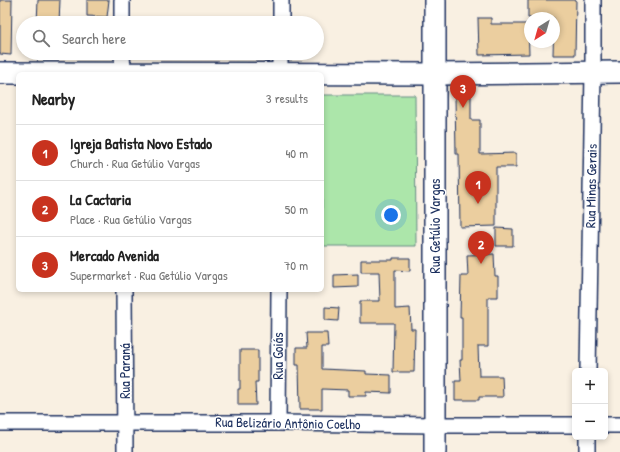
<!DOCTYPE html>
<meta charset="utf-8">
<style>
:root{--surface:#fff;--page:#f2f2f2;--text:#222;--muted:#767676;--line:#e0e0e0;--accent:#c8321e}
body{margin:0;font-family:"Patrick Hand",sans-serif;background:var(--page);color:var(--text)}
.controls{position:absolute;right:12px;bottom:12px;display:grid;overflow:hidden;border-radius:6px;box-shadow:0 2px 6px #0003}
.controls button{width:36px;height:36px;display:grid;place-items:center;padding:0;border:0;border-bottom:1px solid var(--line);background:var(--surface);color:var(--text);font:20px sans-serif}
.compass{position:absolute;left:524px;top:12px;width:36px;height:36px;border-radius:50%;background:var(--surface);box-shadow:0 2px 6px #0003;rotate:217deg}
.you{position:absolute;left:391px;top:215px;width:14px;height:14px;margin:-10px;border:3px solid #fff;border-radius:50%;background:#1a73e8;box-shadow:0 0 0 6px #1a73e833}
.badge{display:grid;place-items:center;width:26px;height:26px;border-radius:50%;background:var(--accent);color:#fff;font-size:13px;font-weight:700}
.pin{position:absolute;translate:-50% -33px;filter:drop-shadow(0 1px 2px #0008)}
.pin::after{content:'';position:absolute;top:21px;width:14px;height:12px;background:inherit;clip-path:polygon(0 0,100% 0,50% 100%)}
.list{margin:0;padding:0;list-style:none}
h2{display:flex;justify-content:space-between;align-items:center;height:52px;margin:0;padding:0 16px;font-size:17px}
h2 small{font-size:13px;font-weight:400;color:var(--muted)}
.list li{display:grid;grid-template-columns:26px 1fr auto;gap:12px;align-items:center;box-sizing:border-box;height:56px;padding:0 16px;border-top:1px solid var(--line)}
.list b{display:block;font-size:15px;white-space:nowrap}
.list p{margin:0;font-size:13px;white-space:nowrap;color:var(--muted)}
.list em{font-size:13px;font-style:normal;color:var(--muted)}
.icon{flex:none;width:22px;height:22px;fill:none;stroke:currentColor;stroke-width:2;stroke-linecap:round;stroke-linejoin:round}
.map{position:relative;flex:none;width:620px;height:452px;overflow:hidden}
.search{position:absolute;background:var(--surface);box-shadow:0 2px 6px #0003;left:16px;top:16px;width:308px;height:44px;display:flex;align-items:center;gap:10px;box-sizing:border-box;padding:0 14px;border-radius:22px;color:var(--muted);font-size:15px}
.panel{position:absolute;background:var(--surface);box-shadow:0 2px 6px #0003;left:16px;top:72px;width:308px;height:220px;border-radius:6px}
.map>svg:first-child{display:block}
</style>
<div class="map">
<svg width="620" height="452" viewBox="0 0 620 452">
<rect width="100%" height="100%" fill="#f9f0e2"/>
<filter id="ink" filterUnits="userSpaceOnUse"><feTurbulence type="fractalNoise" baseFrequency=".025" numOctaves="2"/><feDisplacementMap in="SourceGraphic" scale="8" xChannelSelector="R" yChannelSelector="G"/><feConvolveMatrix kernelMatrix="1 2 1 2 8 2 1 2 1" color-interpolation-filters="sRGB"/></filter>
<g filter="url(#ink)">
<path fill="#ace6aa" stroke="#648a84" d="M322,95H415L416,246H322Z"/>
<g fill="#ebce9f" stroke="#1b2f5e">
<path d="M0,0H12L11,55L0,54Z"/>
<path d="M38,0H60L59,23H37Z"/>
<path d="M87,0H109L107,17L87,16Z"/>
<path d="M528,0H576L575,55H553L554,18H528Z"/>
<path d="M478,18H491V24H528L529,54L479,55Z"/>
<path d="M455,96H471V120H480V154L516,153V167H496V226L460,227L459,154H456Z"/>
<path d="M496,228L513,229V246H496Z"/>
<path d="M494,254L495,276H498V297H488V346H478L479,376H502L503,397H479V400H455V381H461L460,360H462V317H460L461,276H468L467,255Z"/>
<path d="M393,258H410V271L395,270V309L410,308L411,329H415L414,372H393L394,323H360V301H380L379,272H361V260H393Z"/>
<path d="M358,274V287L334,288V275Z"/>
<path d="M325,307L339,308L338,321L325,320Z"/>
<path d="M306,333H327L328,347H322V369L366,371V374L391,375V393L366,392V396H348V390L322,389V409H300L299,365H296V348H307Z"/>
<path d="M240,350H258V382H255L256,405H238V389H240Z"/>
</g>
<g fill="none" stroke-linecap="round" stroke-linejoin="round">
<defs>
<g id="street">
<path d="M122,0V23"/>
<path d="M281,23V0"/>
<path d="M122,53L123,74"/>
<path d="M280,74V53"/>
<path d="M124,290L125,452"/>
<path d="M588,371L593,72V0"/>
<path d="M0,423H278L435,425H575"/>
<path d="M278,423L279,290"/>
<path d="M605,425H620"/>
<path d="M587,452V437"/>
</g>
<g id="secondary">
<path d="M0,73L435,74L620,72"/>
<path d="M435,452V0"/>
</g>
</defs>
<use href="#street" stroke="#1b2f5e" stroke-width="18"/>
<use href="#secondary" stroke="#1b2f5e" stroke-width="24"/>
<use href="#street" stroke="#fff" stroke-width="15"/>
<use href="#secondary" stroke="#fff" stroke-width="21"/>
</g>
</g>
<g text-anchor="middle" stroke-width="3" stroke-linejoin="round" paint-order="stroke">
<g font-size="14" fill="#1b2f5e" stroke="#fff">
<text transform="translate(591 186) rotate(-89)" y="5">Rua Minas Gerais</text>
<text transform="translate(435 226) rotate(-90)" y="5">Rua Getúlio Vargas</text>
<text transform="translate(278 356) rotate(-90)" y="5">Rua Goiás</text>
<text transform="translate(125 371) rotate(-90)" y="5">Rua Paraná</text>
<text transform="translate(288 423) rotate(1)" y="5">Rua Belizário Antônio Coelho</text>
</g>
</g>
</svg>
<div class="controls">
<button>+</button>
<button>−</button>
</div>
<svg class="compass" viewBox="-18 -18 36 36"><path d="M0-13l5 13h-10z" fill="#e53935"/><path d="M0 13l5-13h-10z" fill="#767676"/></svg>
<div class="you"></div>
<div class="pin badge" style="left:478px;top:204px">1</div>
<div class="pin badge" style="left:481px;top:264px">2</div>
<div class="pin badge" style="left:463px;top:108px">3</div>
<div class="search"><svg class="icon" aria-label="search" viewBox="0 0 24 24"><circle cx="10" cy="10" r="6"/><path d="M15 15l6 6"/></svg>Search here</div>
<section class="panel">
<h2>Nearby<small>3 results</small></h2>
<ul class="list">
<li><span class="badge">1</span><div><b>Igreja Batista Novo Estado</b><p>Church · Rua Getúlio Vargas</p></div><em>40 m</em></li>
<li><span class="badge">2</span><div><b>La Cactaria</b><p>Place · Rua Getúlio Vargas</p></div><em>50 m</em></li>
<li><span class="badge">3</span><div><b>Mercado Avenida</b><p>Supermarket · Rua Getúlio Vargas</p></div><em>70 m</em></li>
</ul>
</section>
</div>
